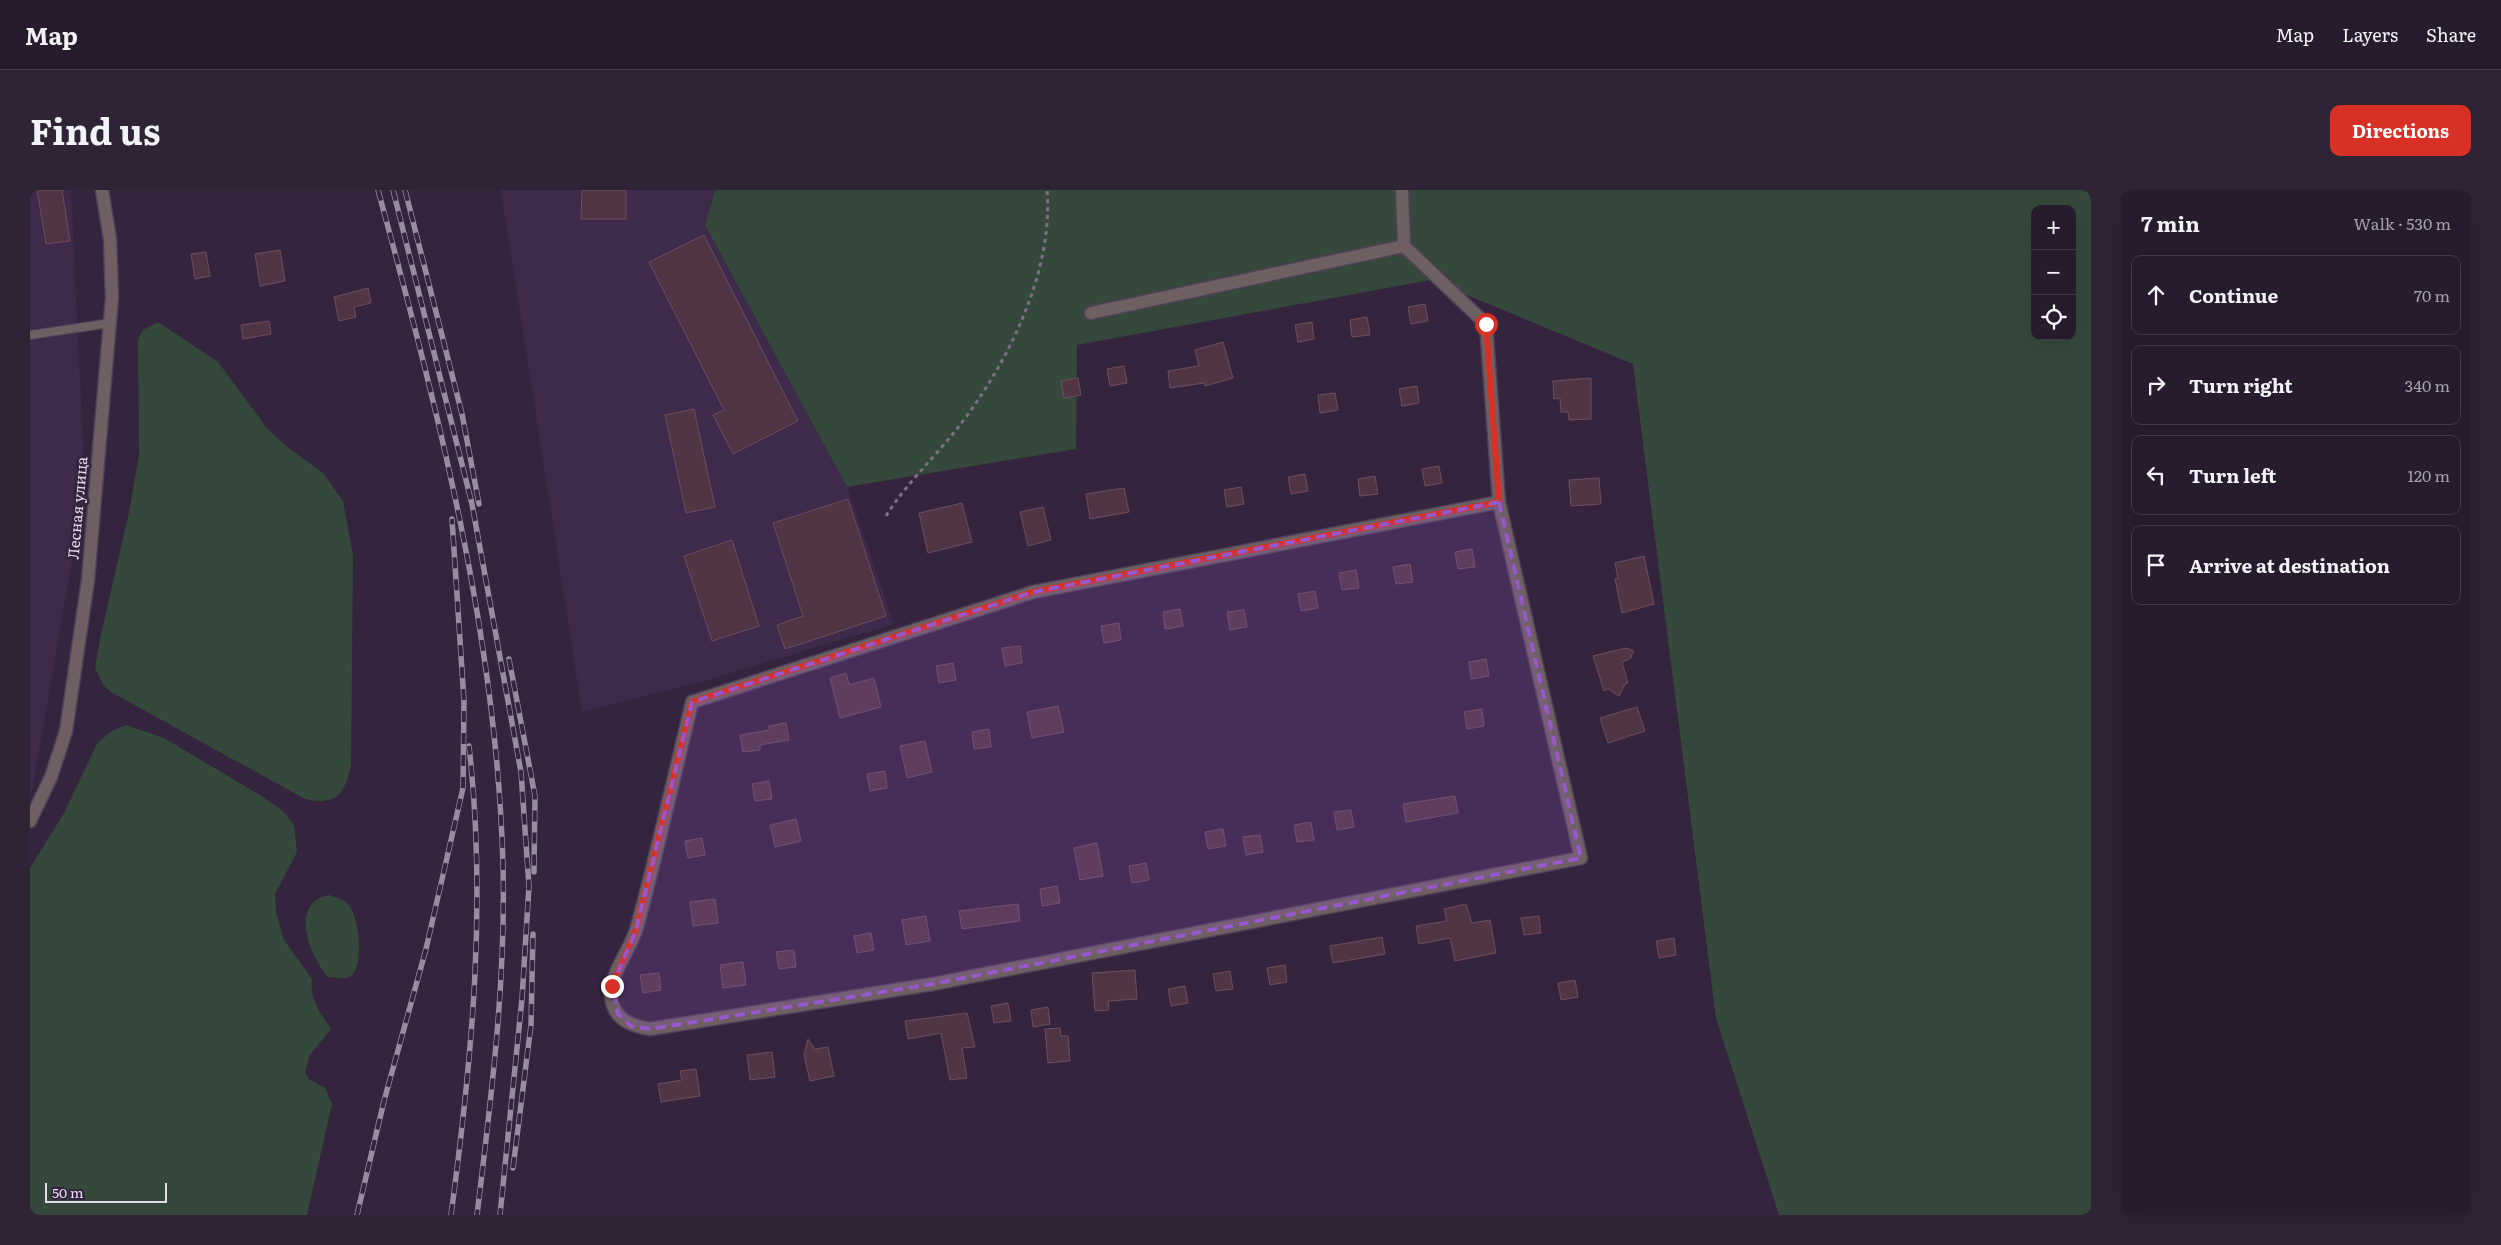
<!DOCTYPE html>
<meta charset="utf-8">
<style>
:root{--surface:#271b2e;--page:#2f2436;--text:#f1f3f6;--muted:#a4a1aa;--line:#43394a;--accent:#d93025}
body{margin:0;font-family:Literata,serif;background:var(--page);color:var(--text)}
.controls{position:absolute;right:15px;top:15px;display:grid;overflow:hidden;border-radius:10px;box-shadow:0 5px 20px #0002}
.controls button{width:45px;height:45px;display:grid;place-items:center;padding:0;border:0;border-bottom:1px solid var(--line);background:var(--surface);color:var(--text);font:25px sans-serif}
.scale{position:absolute;left:15px;bottom:12px;width:122px;box-sizing:border-box;padding-left:5px;border:2px solid #e6dced;border-top:0;font-size:14px;line-height:18px;white-space:nowrap;color:#e6dced;-webkit-text-stroke:4px #34243d;paint-order:stroke}
.stop{position:absolute;width:15px;height:15px;margin:-11px;border:4px solid #d93025;border-radius:50%;background:#fff}
.stop.end{background:#d93025;border-color:#fff;box-shadow:0 1px 5px #0008}
.list{margin:0;padding:0;list-style:none}
h2{display:flex;justify-content:space-between;align-items:center;height:65px;margin:0;padding:0 20px;font-size:21px}
h2 small{font-size:16px;font-weight:400;color:var(--muted)}
.list li{display:grid;grid-template-columns:32px 1fr auto;gap:15px;align-items:center;box-sizing:border-box;height:80px;margin:0 10px 10px;padding:0 10px;border:1px solid var(--line);border-radius:10px}
.list b{display:block;font-size:19px;white-space:nowrap}
.list em{font-size:16px;font-style:normal;color:var(--muted)}
.icon{flex:none;width:28px;height:28px;fill:none;stroke:currentColor;stroke-width:2;stroke-linecap:round;stroke-linejoin:round}
.map{position:relative;flex:none;width:2061px;height:1025px;overflow:hidden;border-radius:10px}
header{display:flex;align-items:center;gap:30px;box-sizing:border-box;height:70px;padding:0 25px;background:var(--surface);border-bottom:1px solid var(--line)}
header strong{font-size:24px}
nav{display:flex;gap:28px;margin-inline-start:auto;font-size:18px}
.intro{display:flex;align-items:center;justify-content:space-between;box-sizing:border-box;height:120px;padding:0 30px}
h1{margin:0;font-size:35px}
.button{padding:12px 22px;border-radius:10px;background:var(--accent);color:#fff;font-size:18px;font-weight:700}
main{display:flex;gap:30px;padding:0 30px}
aside{flex:1;background:var(--surface);border-radius:10px;box-shadow:0 5px 20px #0002}
.map>svg:first-child{display:block}
</style>
<header>
<strong>Map</strong>
<nav><a>Map</a><a>Layers</a><a>Share</a></nav>
</header>
<div class="intro"><h1>Find us</h1><a class="button">Directions</a></div>
<main>
<div class="map">
<svg width="2061" height="1025" viewBox="0 0 2061 1025">
<rect width="100%" height="100%" fill="#34243d"/>
<g fill="#3e2a4a">
<path d="M0,0H41L55,297L0,612Z"/>
<path d="M471,0H685L675,35L817,297L864,434L671,492L552,522Z"/>
</g>
<g fill="#34493c" fill-rule="evenodd">
<path d="M685,0H2061V1025H1749L1686,828L1603,174L1401,90L1047,155L1046,259L817,297L675,35ZM2005,19H2042V146H2005Z"/>
<path d="M128,132L188,172L237,238L256,256L293,283L313,311L323,365L321,574C315,604 307,616 275,609L81,502L74,496L65,478L70,449L99,322L109,265L108,149L113,140Z"/>
<path d="M96,535L134,548L230,605L253,621L264,635L267,662L245,704L246,722L254,750L282,789C279,809 291,824 301,839L280,865L275,882L279,889L295,898L302,914L277,1025H0V678L34,623L67,554L80,542Z"/>
<path d="M299,705C304,707 313,709 317,713C329,724 335,775 321,786C316,790 304,787 298,787C280,766 258,713 299,705Z"/>
</g>
<g fill="#503645" stroke="#6e4e5f">
<path d="M7,0H32L40,51L16,54Z"/>
<path d="M552,0H596V29H551Z"/>
<path d="M674,45L768,231L703,264L683,225L694,220L619,72Z"/>
<path d="M250,60L255,91L230,96L225,64Z"/>
<path d="M176,62L180,86L165,89L161,64Z"/>
<path d="M338,98L341,113L324,117L326,127L309,131L304,107Z"/>
<path d="M1395,114L1398,131L1381,134L1378,117Z"/>
<path d="M1337,127L1340,145L1322,147L1320,130Z"/>
<path d="M239,131L241,144L213,149L211,135Z"/>
<path d="M1282,132L1284,149L1268,152L1265,135Z"/>
<path d="M1193,152L1203,188L1175,196L1174,193L1140,198L1138,181L1169,176L1165,160Z"/>
<path d="M1094,176L1097,193L1080,196L1077,179Z"/>
<path d="M1048,188L1051,205L1034,208L1031,191Z"/>
<path d="M1561,188V229L1539,230L1538,222H1531L1530,208L1524,209L1523,191Z"/>
<path d="M1387,196L1389,213L1372,216L1369,199Z"/>
<path d="M1305,203L1308,220L1290,223L1288,205Z"/>
<path d="M664,219L685,317L656,323L635,225Z"/>
<path d="M1409,276L1412,293L1395,296L1392,279Z"/>
<path d="M1275,284L1278,301L1261,304L1258,287Z"/>
<path d="M1345,286L1348,304L1330,306L1328,289Z"/>
<path d="M1569,288L1571,314L1541,316L1539,290Z"/>
<path d="M1211,297L1214,314L1197,317L1194,300Z"/>
<path d="M1094,298L1099,322L1060,329L1056,304Z"/>
<path d="M818,309L856,426L755,459L747,435L773,426L743,333Z"/>
<path d="M932,313L942,352L898,363L889,323Z"/>
<path d="M1013,317L1021,350L998,356L990,322Z"/>
<path d="M702,350L729,436L682,451L654,366Z"/>
<path d="M1442,359L1445,377L1428,379L1425,362Z"/>
<path d="M1614,366L1624,414L1592,423L1585,389H1588L1585,373Z"/>
<path d="M1380,374L1383,392L1366,394L1363,377Z"/>
<path d="M1326,380L1329,398L1312,400L1309,383Z"/>
<path d="M1285,401L1288,418L1271,421L1268,404Z"/>
<path d="M1150,419L1153,436L1135,439L1133,422Z"/>
<path d="M1214,420L1217,437L1200,440L1197,422Z"/>
<path d="M1089,433L1091,450L1074,453L1071,436Z"/>
<path d="M990,456L992,473L975,476L972,458Z"/>
<path d="M1596,458L1604,461L1600,469L1592,472L1598,493L1595,494L1589,506L1578,499L1574,501L1563,466Z"/>
<path d="M1456,469L1459,486L1441,489L1439,472Z"/>
<path d="M923,473L926,490L909,493L906,476Z"/>
<path d="M816,483L819,495L844,488L851,517L810,528L800,488Z"/>
<path d="M1028,516L1034,542L1002,548L997,522Z"/>
<path d="M1607,517L1615,541L1578,553L1570,528Z"/>
<path d="M1452,519L1454,536L1437,539L1434,522Z"/>
<path d="M756,533L759,550L730,555V560L713,562L710,545L740,540L739,536Z"/>
<path d="M959,539L961,557L944,559L942,542Z"/>
<path d="M895,551L902,582L877,588L870,556Z"/>
<path d="M855,581L857,598L840,601L837,584Z"/>
<path d="M739,591L742,609L725,611L722,594Z"/>
<path d="M1425,606L1428,623L1376,632L1373,614Z"/>
<path d="M1321,620L1324,637L1307,640L1304,622Z"/>
<path d="M766,629L771,651L745,657L740,635Z"/>
<path d="M1281,632L1284,650L1267,652L1264,635Z"/>
<path d="M1193,639L1196,656L1178,659L1175,642Z"/>
<path d="M1230,645L1233,662L1216,665L1213,647Z"/>
<path d="M672,648L675,665L658,668L655,651Z"/>
<path d="M1067,653L1073,686L1050,690L1044,658Z"/>
<path d="M1116,673L1119,690L1102,693L1099,676Z"/>
<path d="M1027,696L1030,713L1012,716L1010,699Z"/>
<path d="M685,709L688,733L663,736L660,712Z"/>
<path d="M988,714L990,731L932,739L929,721Z"/>
<path d="M1436,714L1442,733L1460,730L1466,763L1425,771L1420,748L1389,754L1386,736L1417,731L1414,719Z"/>
<path d="M896,726L900,751L876,755L872,730Z"/>
<path d="M1509,726L1511,743L1494,745L1491,728Z"/>
<path d="M841,743L844,760L827,763L824,746Z"/>
<path d="M1352,747L1355,764L1303,773L1300,756Z"/>
<path d="M1644,748L1646,765L1629,768L1626,751Z"/>
<path d="M764,760L766,777L749,779L746,762Z"/>
<path d="M713,772L716,795L693,798L690,775Z"/>
<path d="M1255,775L1257,792L1240,795L1237,778Z"/>
<path d="M1105,780L1107,809L1078,811L1079,820L1065,821L1062,783Z"/>
<path d="M1200,781L1203,799L1186,801L1183,784Z"/>
<path d="M629,783L631,800L613,803L610,785Z"/>
<path d="M1545,790L1548,807L1531,810L1528,793Z"/>
<path d="M1155,796L1158,813L1141,816L1138,799Z"/>
<path d="M978,813L981,831L964,833L961,816Z"/>
<path d="M1018,817L1020,834L1003,837L1001,820Z"/>
<path d="M937,823L945,857L932,858L937,888L920,890L911,843L878,849L875,831Z"/>
<path d="M1030,838L1031,846H1038L1040,871L1018,873L1015,839Z"/>
<path d="M778,849L785,859L798,857L804,886L780,891L774,865Z"/>
<path d="M742,862L745,887L720,890L717,865Z"/>
<path d="M666,879L670,906L631,912L628,894L652,890L650,881Z"/>
</g>
<g fill="none" stroke-linecap="round" stroke-linejoin="round">
<defs>
<path id="service" d="M0,145L80,133"/>
<g id="minor">
<path d="M1372,0L1374,56L1456,134L1469,312L1003,402L662,512C644,587 627,663 607,737C601,759 581,781 581,805C582,828 600,836 620,839L903,794L1551,668L1469,312"/>
<path d="M1061,123L1374,56"/>
</g>
<path id="tertiary" d="M0,631L21,587L36,541L58,390L82,107L80,49L72,0"/>
</defs>
<use href="#service" stroke="#504159" stroke-width="10"/>
<use href="#minor" stroke="#504159" stroke-width="15"/>
<use href="#tertiary" stroke="#504159" stroke-width="15"/>
<path stroke="#7d7085" stroke-width="3" stroke-dasharray="4 4" stroke-linecap="butt" d="M856,326C876,294 903,269 926,240C976,177 1024,83 1017,0"/>
<use href="#service" stroke="#6e5f62" stroke-width="8"/>
<use href="#minor" stroke="#6e5f62" stroke-width="12"/>
<use href="#tertiary" stroke="#6e5f62" stroke-width="12"/>
<defs>
<g id="rail">
<path d="M348,0C408,221 467,446 473,676C476,793 461,909 447,1025"/>
<path d="M363,0L442,314L491,582L499,696L492,809L470,1025"/>
<path d="M375,0L432,224L449,314"/>
<path d="M479,469L505,606L504,682"/>
<path d="M483,978L501,835L503,744"/>
<path d="M327,1025L354,911L396,759L433,598L434,511L422,329"/>
<path d="M421,1025C442,869 457,713 439,556"/>
</g>
</defs>
<use href="#rail" stroke="#998ca1" stroke-width="5.5"/>
<use href="#rail" stroke="#34243d" stroke-width="4" stroke-dasharray="11" stroke-linecap="butt"/>
</g>
<g fill="none" stroke-linecap="round" stroke-linejoin="round">
<path stroke="#d93025" stroke-width="6" d="M582,796L606,740L662,512L1003,402L1469,312L1456,134"/>
</g>
<path fill="#9658ca" fill-opacity="0.2" stroke="#9658ca" stroke-width="4" stroke-dasharray="10 6" stroke-linejoin="round" d="M1469,312L1551,668L903,794L620,839L601,836L588,824L582,796L606,740L662,512L1003,402Z"/>
<g text-anchor="middle" stroke-width="5" stroke-linejoin="round" paint-order="stroke">
<g font-size="15" fill="#e6dced" stroke="#34243d">
<text transform="translate(48 318) rotate(-85)" y="5">Лесная улица</text>
</g>
</g>
</svg>
<div class="controls">
<button>+</button>
<button>−</button>
<button><svg class="icon" aria-label="locate" viewBox="0 0 24 24"><circle cx="12" cy="12" r="6"/><path d="M12 2v4M12 18v4M2 12h4M18 12h4"/></svg></button>
</div>
<div class="scale">50 m</div>
<div class="stop" style="left:1456px;top:134px"></div>
<div class="stop end" style="left:582px;top:796px"></div>
</div>
<aside>
<h2>7 min<small>Walk · 530 m</small></h2>
<ul class="list">
<li><svg class="icon" aria-label="ahead" viewBox="0 0 24 24"><path d="M12 20V5M6 11l6-6 6 6"/></svg><div><b>Continue</b></div><em>70 m</em></li>
<li><svg class="icon" aria-label="right" viewBox="0 0 24 24"><path d="M7 20v-9h11M14 6l5 5-5 5"/></svg><div><b>Turn right</b></div><em>340 m</em></li>
<li><svg class="icon" aria-label="left" viewBox="0 0 24 24"><path d="M17 20v-9H6M10 6l-5 5 5 5"/></svg><div><b>Turn left</b></div><em>120 m</em></li>
<li><svg class="icon" aria-label="arrive" viewBox="0 0 24 24"><path d="M6 21V4h12l-3 4 3 4H6"/></svg><div><b>Arrive at destination</b></div></li>
</ul>
</aside>
</main>
